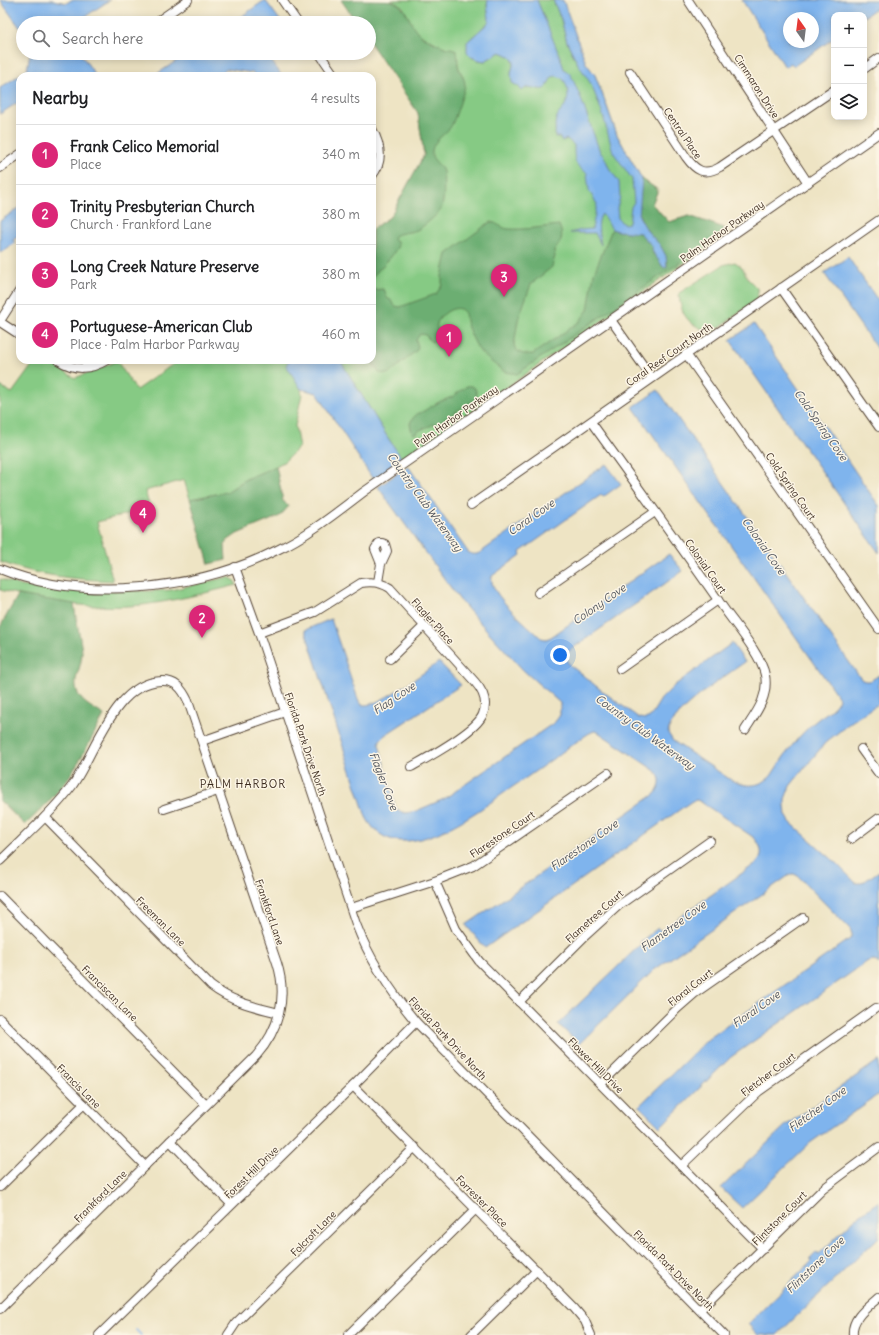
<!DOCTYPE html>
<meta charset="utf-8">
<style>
:root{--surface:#fff;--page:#f2f2f2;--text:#202124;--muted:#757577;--line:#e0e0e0;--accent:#db2777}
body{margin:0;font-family:Delius,sans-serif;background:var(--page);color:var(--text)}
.controls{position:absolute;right:12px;top:12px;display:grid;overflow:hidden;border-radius:8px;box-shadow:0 2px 10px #0003}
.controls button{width:36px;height:36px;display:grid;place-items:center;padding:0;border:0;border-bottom:1px solid var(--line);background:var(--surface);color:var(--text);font:20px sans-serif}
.compass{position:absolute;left:783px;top:12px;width:36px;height:36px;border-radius:50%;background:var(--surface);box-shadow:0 2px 10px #0003;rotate:346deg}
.you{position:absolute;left:560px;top:655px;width:14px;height:14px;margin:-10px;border:3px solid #fff;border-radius:50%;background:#1a73e8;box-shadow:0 0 0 6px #1a73e833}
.badge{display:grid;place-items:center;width:26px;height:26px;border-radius:50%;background:var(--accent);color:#fff;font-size:13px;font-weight:700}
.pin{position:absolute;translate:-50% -33px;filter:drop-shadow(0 1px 2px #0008)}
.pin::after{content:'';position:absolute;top:21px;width:14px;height:12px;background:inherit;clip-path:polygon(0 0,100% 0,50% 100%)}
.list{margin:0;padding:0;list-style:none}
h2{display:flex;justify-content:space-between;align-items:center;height:52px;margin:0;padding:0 16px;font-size:17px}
h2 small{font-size:13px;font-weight:400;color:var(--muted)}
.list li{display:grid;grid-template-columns:26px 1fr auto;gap:12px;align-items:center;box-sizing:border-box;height:60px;padding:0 16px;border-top:1px solid var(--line)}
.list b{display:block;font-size:15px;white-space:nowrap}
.list p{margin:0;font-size:13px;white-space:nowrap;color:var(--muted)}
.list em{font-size:13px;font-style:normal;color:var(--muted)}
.icon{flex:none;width:22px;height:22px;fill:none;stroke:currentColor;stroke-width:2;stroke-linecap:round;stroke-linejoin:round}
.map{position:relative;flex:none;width:879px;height:1335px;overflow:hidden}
.search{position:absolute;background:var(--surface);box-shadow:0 2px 10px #0003;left:16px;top:16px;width:360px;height:44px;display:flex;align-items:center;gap:10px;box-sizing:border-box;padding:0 14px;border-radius:22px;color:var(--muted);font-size:15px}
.panel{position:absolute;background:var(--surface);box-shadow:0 2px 10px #0003;left:16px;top:72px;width:360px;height:292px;border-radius:12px}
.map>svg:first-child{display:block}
</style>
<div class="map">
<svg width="879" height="1335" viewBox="0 0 879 1335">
<rect width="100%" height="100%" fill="#fcf5e5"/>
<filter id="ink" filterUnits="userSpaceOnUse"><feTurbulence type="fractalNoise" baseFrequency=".025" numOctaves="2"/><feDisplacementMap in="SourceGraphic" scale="8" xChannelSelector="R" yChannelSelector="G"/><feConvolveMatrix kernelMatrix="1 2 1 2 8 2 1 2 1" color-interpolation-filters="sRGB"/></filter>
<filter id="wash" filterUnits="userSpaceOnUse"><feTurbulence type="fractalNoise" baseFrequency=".012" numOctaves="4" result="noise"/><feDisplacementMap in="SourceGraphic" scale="16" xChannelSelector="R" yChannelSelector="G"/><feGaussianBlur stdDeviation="0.9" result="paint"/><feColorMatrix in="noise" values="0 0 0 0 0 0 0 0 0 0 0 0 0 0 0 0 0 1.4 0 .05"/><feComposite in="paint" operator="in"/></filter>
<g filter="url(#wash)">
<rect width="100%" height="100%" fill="#eee4c4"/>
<g fill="#86ca84" stroke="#607a51">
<path d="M391,0H488C485,8 491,16 488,23L467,42L471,57L477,60L485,61L500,52C506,54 511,56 514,62L511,73L564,69L537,0H553L561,19L567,42L578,64L595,75L605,101L617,135L642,179L658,190L652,204L669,222L689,216L724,228L727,233L403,460L388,438L340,360H372V229L390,217L424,155L418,113L462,74C456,66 459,58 454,49L446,48L422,36L413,27L403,7Z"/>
<path d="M735,262L742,267L748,279L757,288L758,299L713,332C690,327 680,316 679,293L723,265Z"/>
<path d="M36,360H46L75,378L117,361L136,390L179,360H289L287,365L301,389L302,394L295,426L299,447L285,461L269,470L246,479L227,492L190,499L184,480L145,491L150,508L97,522L113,581C71,579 40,576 0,562V386L12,393Z"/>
<path d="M228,577L234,580L237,585C206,593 174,601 142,605C94,610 46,602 0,590V579L22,586L48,590L149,591L171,590Z"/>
</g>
<g fill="#6cae72" stroke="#546c48">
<path d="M341,0C350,0 386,0 392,1C410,8 408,25 421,35C425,39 439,45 445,47C449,49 454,47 456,51C459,55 457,61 458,65C459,72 465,77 465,85C465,89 453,125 450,128C444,135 433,141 432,151C430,161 441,163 443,172C444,178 445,205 440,211C437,215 422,228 417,230C409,233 402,232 394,236L393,239L397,242L398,246L391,257L372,277V229L390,217L424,155L418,113L369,41V23H357Z"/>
<path d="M642,179L658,190L652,204L669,222L689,216L724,228L723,233L517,374C514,373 509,373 505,372C500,369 482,355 479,350C475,344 470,333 467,325C465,321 467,314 463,311C456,303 439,315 437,324C436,328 438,332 440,336L437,340L433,342L430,341L426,335L420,334L416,340L418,347L417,350L391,372L387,374L379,373L371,360H372V290L383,289L385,291L387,298L392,301L395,306L400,307L436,294L442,285V276L447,254L490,222C496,222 501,228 508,229C525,230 542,227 559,225C564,237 562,241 554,251L555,256L552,267L531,284L518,320L514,346C519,354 523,355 533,354L579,322L588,310L594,273L612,229L618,231L640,233L652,246L653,254L660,261L662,266L667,267C669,245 644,236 640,216C638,210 641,187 642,179Z"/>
<path d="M467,386H471L475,388L477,396L474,400L442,421L420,430L414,434L412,433L410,423L413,418L417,414L422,412L439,402L452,397Z"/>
<path d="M276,466L283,501L289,506L280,516L237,534L227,541L225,545L226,560L209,564L190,499L227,492L246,479Z"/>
<path d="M18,595L74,604C76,620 80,635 82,651C82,659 80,667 77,675C71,698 88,705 104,715C93,736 82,758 69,777C56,795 41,810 25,825L0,801V627Z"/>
</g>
<g fill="#7fb4ed" stroke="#5d6f86" fill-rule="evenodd">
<path d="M0,0H52L67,3L71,0H110L80,20L79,23H23V32Z"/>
<path d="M265,0L282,23H232Z"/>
<path d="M488,0H537L560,57L564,69L571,75L580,96L600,152L605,158L609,168L619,182L620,197L617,208L618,218L621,222L625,224L629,223L631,207L634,202L632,179L613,152L602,112L591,84L578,64L567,42L561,19L553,0H563L586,63L595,75L605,101L617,135L642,179L639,216L648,232L660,245L666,256L667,267L665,268L662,266C659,258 652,256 652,246L640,233L618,231L612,229L602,214C596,221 599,235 601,245L595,233H570L581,230L592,229L597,204L589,191L587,173C574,165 574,160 574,145L567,139L562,141L559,137H555C556,131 554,125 556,119C558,113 564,109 566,103C571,93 566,72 552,77L545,89C536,91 529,83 522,91L518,86L512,83L511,73L514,62C511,56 506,54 500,52L485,61C477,60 472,58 467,52V42L488,23C491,16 485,8 488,0Z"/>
<path d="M742,0H879V6L864,17V15H834V38L794,66L791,63L785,67ZM789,18H813V42H789Z"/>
<path d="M30,53H80L96,76H20V101L0,114V88L27,70Z"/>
<path d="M188,53H266L282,76H255L253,73L227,69L216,76H154Z"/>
<path d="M20,207V235L13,240L15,243L0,253V221Z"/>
<path d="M848,257L879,302V352L824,273Z"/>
<path d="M754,324L879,506V553L730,340Z"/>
<path d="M289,360H340L388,438L403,460L374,481L317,393L301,389L286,365Z"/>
<path d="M658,390L861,679C868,684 873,679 879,675V704L873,707L851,722L825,743L790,786L785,799V806L786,815L790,822L834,861L856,883H862L879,871V899L878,904L879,907V964L874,960L868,961L731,1057L660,1127L639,1106L708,1039L850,939L852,934L850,929L798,876L794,874H791L654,970L579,1044L558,1024L641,944L640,942L658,928L660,931L758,862C764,854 761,844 753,837L701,802L697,800L692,801L485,948L466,925L655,794C662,786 662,777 654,770L598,732L594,731C586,734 580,740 573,744C553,759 532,774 511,788C478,811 396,876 366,817L305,630L331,619L358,699C360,703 361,705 365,705C381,705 424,672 439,662L461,685L385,735L380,740L379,744L395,806L398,811L406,813L416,811L444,799L555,722L560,715V703L523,670L473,615L459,599L378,487L408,466L468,552C473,555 476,555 481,552L606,464L621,484L603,497L601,495L520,552L521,555L492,576C487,593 529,626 541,638L546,639L551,637L669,554L683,571L570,650L566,654V660L570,665L601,690L639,718L645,719L650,717L661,699L675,685L732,643L745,662C728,674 669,713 668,733L673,741L731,780C745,787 759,788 771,776C784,756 798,735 817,720C824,714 837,708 839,698L633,407Z"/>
<path d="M879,1060V1094L810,1143L742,1208L721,1188L785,1126Z"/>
<path d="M879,1201V1237L777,1335H758L748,1324L812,1261L810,1258L816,1252L819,1254L857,1217Z"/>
</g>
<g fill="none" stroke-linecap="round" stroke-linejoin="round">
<path stroke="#7fb4ed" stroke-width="2" d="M136,1330L141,1335"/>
</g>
</g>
<g filter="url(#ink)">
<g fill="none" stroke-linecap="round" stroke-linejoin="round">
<defs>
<g id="minor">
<path d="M282,0L298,23"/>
<path d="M688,0L808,183"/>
<path d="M155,23L188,0"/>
<path d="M319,53L335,76"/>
<path d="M864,69L879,58"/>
<path d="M630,72L686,157C696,171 704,176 720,167L834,90"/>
<path d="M372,129C381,145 384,161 372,176"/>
<path d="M0,168L20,154"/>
<path d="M781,288L879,427"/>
<path d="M611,320L652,378"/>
<path d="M0,321L20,290"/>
<path d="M0,322L20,335"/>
<path d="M686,354L879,629"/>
<path d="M58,360C75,371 90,370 107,360"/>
<path d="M591,422C636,484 681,547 725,610C737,627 761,655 765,675C769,697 756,713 745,730"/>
<path d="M471,505L879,220"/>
<path d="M235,567L259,633L356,924C370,961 391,992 416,1022L724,1335"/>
<path d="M0,569C83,603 198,590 277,550C309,535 337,512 365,491L879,133"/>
<path d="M378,582L381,564L387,551L385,544L382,543H379L375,549L381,564"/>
<path d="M538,593L655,512"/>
<path d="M259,633L315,612L361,583C372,581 381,582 390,588L475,682C483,691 488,702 483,714C477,731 427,758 411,767"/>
<path d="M390,659L424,626"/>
<path d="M620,669L718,600"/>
<path d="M202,741L285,712"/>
<path d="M861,749L879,774"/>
<path d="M164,809L218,791"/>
<path d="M45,817L211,986C232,1002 255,1007 279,1013"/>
<path d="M851,839L879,818"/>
<path d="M0,861C24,837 51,814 72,786C95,754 114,683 161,681C175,680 182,688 188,701L277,963C288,997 279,1030 256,1056L0,1309"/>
<path d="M435,881L456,929L479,961L763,1249"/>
<path d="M0,896L206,1105"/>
<path d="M351,908L435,881L473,866L608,773"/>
<path d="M519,1002L585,936L618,906L710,841"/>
<path d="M0,1019L145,1166"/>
<path d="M601,1084L678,1008L694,994L803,918"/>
<path d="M353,1086L574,1308L585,1321L591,1335"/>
<path d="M170,1141L231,1204"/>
<path d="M681,1166L758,1092L876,1008"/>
<path d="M0,1187L84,1104"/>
<path d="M700,1310L823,1189L879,1147"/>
<path d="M99,1335L353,1086L416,1022"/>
<path d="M228,1335L236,1323L415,1147"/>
<path d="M348,1335L476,1209"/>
<path d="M471,1335L537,1270"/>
<path d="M853,1335C851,1318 868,1307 879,1297"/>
</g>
</defs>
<use href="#minor" stroke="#564637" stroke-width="10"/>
<use href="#minor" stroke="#fff" stroke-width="8"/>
</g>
</g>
<g text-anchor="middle" stroke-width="3" stroke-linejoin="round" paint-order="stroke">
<g font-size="10" fill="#3b2a1e" stroke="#fcf5e5">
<text transform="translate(757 86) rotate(57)" y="4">Cimmaron Drive</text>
<text transform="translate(683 133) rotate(56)" y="4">Central Place</text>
<text transform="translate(722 231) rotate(-35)" y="4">Palm Harbor Parkway</text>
<text transform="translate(669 354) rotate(-35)" y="4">Coral Reef Court North</text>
<text transform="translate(456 416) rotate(-35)" y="4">Palm Harbor Parkway</text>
<text transform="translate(791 486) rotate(55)" y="4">Cold Spring Court</text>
<text transform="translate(706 566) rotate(55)" y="4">Colonial Court</text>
<text transform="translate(433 621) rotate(48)" y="4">Flagler Place</text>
<text transform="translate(306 744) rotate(71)" y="4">Florida Park Drive North</text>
<text transform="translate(502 834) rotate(-34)" y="4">Flarestone Court</text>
<text transform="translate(270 912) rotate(71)" y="4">Frankford Lane</text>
<text transform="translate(594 916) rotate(-42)" y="4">Flametree Court</text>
<text transform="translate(161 921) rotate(45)" y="4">Freeman Lane</text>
<text transform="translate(690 987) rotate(-38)" y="4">Floral Court</text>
<text transform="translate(110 993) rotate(45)" y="4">Franciscan Lane</text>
<text transform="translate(448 1038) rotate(47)" y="4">Florida Park Drive North</text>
<text transform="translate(596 1065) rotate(45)" y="4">Flower Hill Drive</text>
<text transform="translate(768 1074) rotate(-37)" y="4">Fletcher Court</text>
<text transform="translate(79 1086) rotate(45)" y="4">Francis Lane</text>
<text transform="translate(251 1172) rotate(-44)" y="4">Forest Hill Drive</text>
<text transform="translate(100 1196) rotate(-45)" y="4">Frankford Lane</text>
<text transform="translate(482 1201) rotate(45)" y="4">Forrester Place</text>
<text transform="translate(779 1218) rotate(-45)" y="4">Flintstone Court</text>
<text transform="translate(313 1233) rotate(-45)" y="4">Folcroft Lane</text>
<text transform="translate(674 1270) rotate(45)" y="4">Florida Park Drive North</text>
</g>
<g font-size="11" font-style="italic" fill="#4f535c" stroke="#fcf5e5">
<text transform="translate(821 425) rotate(55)" y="4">Cold Spring Cove</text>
<text transform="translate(425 502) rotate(54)" y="4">Country Club Waterway</text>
<text transform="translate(531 517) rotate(-35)" y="4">Coral Cove</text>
<text transform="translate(764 546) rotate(55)" y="4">Colonial Cove</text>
<text transform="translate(599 604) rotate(-35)" y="4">Colony Cove</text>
<text transform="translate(394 698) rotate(-34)" y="4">Flag Cove</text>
<text transform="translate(645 732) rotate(36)" y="4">Country Club Waterway</text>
<text transform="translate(384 781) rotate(69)" y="4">Flagler Cove</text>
<text transform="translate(584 845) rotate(-35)" y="4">Flarestone Cove</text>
<text transform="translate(673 926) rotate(-36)" y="4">Flametree Cove</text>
<text transform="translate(756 1009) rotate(-35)" y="4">Floral Cove</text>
<text transform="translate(817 1109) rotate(-36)" y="4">Fletcher Cove</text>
<text transform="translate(815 1265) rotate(-44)" y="4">Flintstone Cove</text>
</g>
<g font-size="11" letter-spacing="1" fill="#3b2a1e" stroke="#fcf5e5">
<text x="243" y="788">PALM HARBOR</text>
</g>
</g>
</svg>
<div class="controls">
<button>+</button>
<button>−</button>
<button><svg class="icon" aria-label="layers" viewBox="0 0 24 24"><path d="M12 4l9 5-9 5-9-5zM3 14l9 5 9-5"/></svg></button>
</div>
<svg class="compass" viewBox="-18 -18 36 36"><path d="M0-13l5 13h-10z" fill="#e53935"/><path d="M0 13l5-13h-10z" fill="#757577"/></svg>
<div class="you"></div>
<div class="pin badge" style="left:449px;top:357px">1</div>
<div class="pin badge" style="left:202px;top:638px">2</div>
<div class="pin badge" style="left:504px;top:297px">3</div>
<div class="pin badge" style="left:143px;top:533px">4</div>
<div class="search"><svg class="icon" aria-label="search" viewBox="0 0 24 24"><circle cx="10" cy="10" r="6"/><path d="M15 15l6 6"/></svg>Search here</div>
<section class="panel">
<h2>Nearby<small>4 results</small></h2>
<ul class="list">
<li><span class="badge">1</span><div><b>Frank Celico Memorial</b><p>Place</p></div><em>340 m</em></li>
<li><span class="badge">2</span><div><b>Trinity Presbyterian Church</b><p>Church · Frankford Lane</p></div><em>380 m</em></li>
<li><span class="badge">3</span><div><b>Long Creek Nature Preserve</b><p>Park</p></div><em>380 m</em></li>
<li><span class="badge">4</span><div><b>Portuguese-American Club</b><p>Place · Palm Harbor Parkway</p></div><em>460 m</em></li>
</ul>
</section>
</div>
